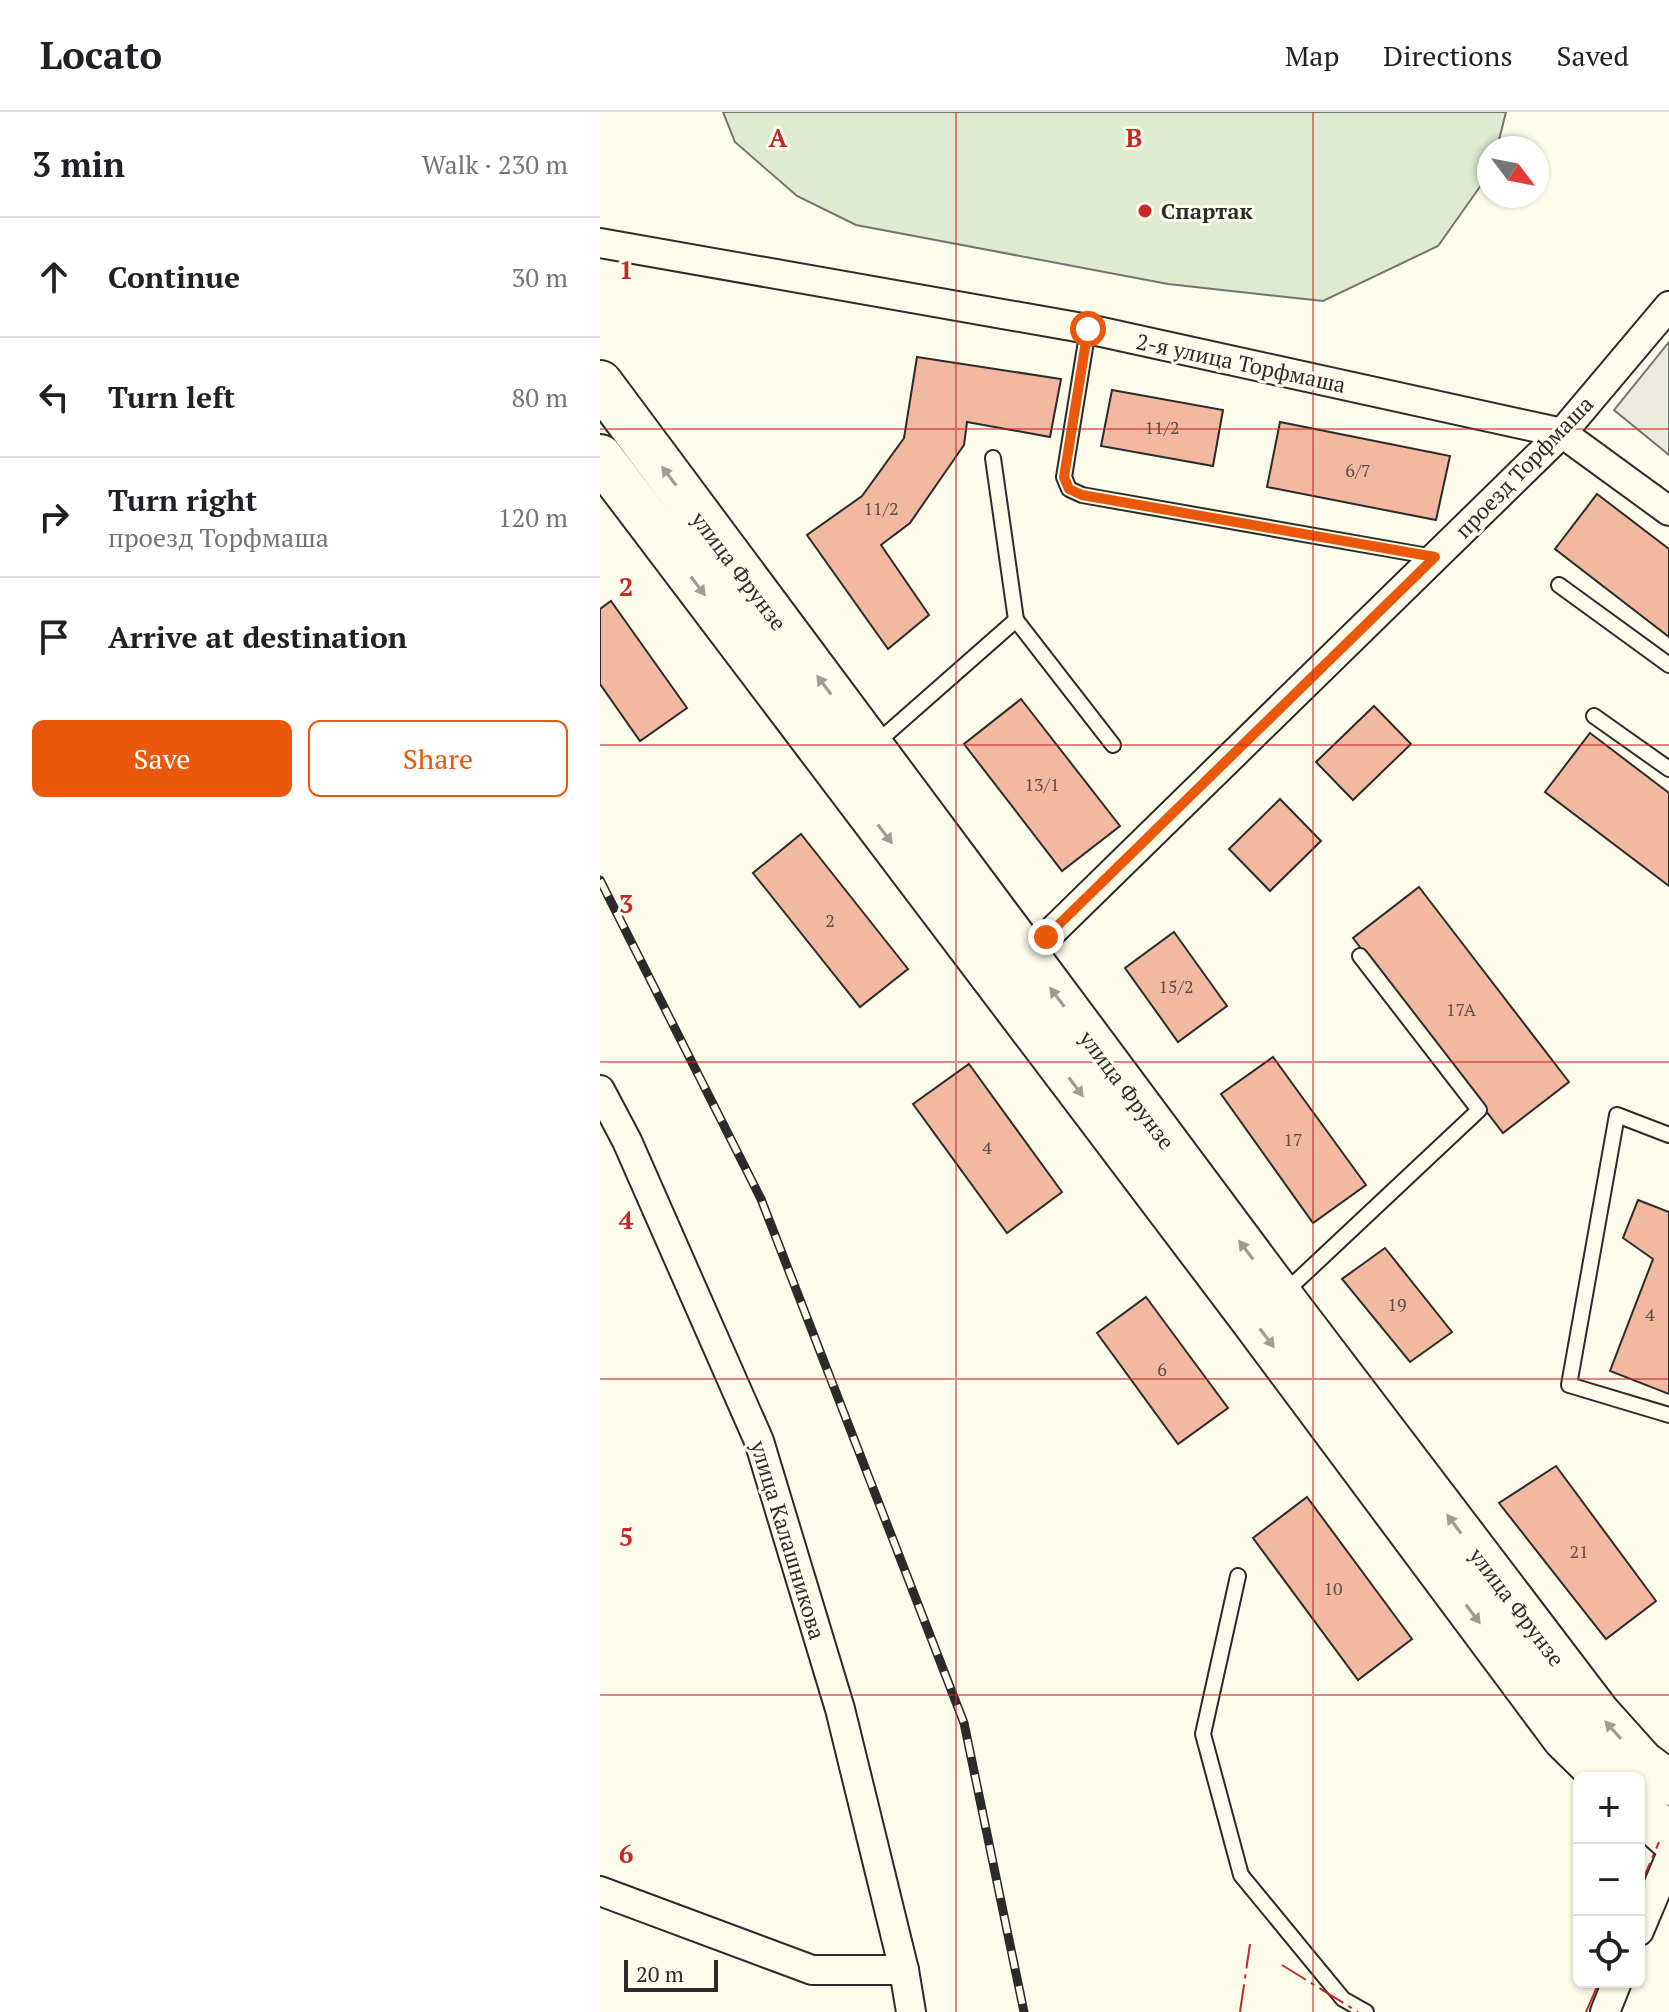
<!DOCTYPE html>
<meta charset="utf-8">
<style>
:root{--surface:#fff;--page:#f2f2f2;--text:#202124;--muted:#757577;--line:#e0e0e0;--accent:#ea580c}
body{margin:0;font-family:"PT Serif",serif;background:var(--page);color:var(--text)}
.controls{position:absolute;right:24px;bottom:24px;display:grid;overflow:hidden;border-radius:12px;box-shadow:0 2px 6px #0004}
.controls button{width:72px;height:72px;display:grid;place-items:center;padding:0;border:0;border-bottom:2px solid var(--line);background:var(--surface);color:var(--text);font:40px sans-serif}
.compass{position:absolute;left:877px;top:24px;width:72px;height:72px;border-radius:50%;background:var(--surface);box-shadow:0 2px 6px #0004;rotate:122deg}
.scale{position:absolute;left:24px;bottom:20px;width:94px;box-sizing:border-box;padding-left:8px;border:4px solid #2b2b2b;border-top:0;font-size:22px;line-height:28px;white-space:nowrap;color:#2b2b2b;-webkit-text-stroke:6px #fdfbea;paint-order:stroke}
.stop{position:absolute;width:24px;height:24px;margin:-18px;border:6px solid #ea580c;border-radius:50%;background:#fff}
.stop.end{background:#ea580c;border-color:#fff;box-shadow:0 2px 8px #0008}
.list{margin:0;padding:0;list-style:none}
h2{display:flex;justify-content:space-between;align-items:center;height:104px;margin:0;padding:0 32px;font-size:34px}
h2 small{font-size:26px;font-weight:400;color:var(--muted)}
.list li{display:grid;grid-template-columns:52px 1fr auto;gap:24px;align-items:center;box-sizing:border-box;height:120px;padding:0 32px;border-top:2px solid var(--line)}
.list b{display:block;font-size:30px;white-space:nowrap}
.list p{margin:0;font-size:26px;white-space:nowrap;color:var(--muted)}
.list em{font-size:26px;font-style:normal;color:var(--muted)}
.actions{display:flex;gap:16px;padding:24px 32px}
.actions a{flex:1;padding:18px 0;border:2px solid var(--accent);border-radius:12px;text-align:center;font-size:28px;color:var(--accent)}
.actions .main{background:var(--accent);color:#fff}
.icon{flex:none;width:44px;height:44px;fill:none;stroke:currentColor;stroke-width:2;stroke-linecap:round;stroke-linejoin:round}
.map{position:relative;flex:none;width:1069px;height:1900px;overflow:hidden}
header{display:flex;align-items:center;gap:48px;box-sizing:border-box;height:112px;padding:0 40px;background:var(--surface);border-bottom:2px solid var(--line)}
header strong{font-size:38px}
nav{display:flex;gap:44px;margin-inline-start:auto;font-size:28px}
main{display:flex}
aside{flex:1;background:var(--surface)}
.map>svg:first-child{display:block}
</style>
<header>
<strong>Locato</strong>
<nav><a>Map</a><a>Directions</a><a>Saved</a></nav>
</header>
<main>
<aside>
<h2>3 min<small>Walk · 230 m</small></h2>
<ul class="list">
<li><svg class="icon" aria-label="ahead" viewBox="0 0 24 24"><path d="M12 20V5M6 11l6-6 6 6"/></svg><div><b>Continue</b></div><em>30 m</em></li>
<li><svg class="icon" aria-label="left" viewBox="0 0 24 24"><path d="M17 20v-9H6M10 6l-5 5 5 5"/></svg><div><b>Turn left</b></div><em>80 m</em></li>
<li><svg class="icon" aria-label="right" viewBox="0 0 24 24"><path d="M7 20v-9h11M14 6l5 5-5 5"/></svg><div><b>Turn right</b><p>проезд Торфмаша</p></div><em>120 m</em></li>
<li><svg class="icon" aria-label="arrive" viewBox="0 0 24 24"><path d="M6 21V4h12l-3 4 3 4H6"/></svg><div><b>Arrive at destination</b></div></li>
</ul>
<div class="actions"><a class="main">Save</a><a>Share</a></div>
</aside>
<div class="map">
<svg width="1069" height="1900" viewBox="0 0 1069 1900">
<rect width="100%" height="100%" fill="#fdfbea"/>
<path fill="#deebd1" stroke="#74746e" stroke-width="2" d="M123,0H906L897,36H889V62L838,134L723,189L568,172L256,113L197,84L135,30Z"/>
<path fill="#eceadb" stroke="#74746e" stroke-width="2" d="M1069,230V343L1014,298Z"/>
<g fill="#f2b8a0" stroke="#2b2b2b" stroke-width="2">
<path d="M317,245L461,267L450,325L367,310L364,333L310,411L281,433L329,503L288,537L207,423L262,384L304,326Z"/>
<path d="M512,278L623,298L613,354L501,334Z"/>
<path d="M680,310L850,344L836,408L667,375Z"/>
<path d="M997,382L1069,437V525L955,437Z"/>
<path d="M11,489L87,596L40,629L0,572V497Z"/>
<path d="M421,587L520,714L462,759L364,632Z"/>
<path d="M774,594L811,632L753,688L716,650Z"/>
<path d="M990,621L1069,681V774L945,680Z"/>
<path d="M680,687L721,729L670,779L629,737Z"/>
<path d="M201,722L308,857L260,895L153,761Z"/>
<path d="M819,775L969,970L903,1021L753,826Z"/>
<path d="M574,820L627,894L578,930L525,856Z"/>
<path d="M673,945L766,1073L713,1111L621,982Z"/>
<path d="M369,952L462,1080L407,1121L313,992Z"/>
<path d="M1038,1088L1069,1100V1282L1010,1259L1053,1147L1023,1126Z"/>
<path d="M785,1136L852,1220L810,1250L742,1167Z"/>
<path d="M546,1185L628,1296L578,1332L497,1221Z"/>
<path d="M956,1354L1056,1489L1006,1527L899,1391Z"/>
<path d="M707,1385L812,1527L758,1568L653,1426Z"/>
</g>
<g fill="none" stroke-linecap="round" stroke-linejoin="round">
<defs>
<g id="lane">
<path d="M488,217L464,365L469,377L482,383L834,445"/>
<path d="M959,473L1069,553"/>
<path d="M416,508L513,633"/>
<path d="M994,604L1069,657"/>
<path d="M274,633L416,508L393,346"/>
<path d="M1069,1023L1017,1003L969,1273L1069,1303"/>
<path d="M683,1182L879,998L760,844"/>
<path d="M638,1464L603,1622L641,1763L743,1887L766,1900"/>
</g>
<g id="street">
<path d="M0,131L488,217L962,321L1069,399"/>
<path d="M427,844L962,321L1069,194"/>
<path d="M0,978L27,1029L159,1329L240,1597L304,1858L311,1900"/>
<path d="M0,1779L212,1858H304"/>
<path d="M1039,1819L1069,1748"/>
<path d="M1005,1900L1017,1870"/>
</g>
<g id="highway">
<path d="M0,271L680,1184L998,1602L1042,1651L1069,1671"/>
<path d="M0,345L652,1206L965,1626L1006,1666"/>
<path d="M1039,1697L1069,1724"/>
</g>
</defs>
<use href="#lane" stroke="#2b2b2b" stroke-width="18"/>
<use href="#street" stroke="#2b2b2b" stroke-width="32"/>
<use href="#highway" stroke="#2b2b2b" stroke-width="48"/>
<use href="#lane" stroke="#fdfbea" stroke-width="14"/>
<use href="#street" stroke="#fdfbea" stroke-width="28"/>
<use href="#highway" stroke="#fdfbea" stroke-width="44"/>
<defs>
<path id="rail" d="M0,768L161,1087L364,1611L424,1900"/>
</defs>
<use href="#rail" stroke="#2b2b2b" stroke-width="9"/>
<use href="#rail" stroke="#fdfbea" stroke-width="6" stroke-dasharray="18" stroke-linecap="butt"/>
<g stroke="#c62828" stroke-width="2" stroke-dasharray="28 6 4 6" stroke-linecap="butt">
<path d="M1039,1777L1059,1730"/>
<path d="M682,1853L758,1900"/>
<path d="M640,1900L650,1832"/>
<path d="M986,1900L999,1870"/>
</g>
</g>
<defs><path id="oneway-solid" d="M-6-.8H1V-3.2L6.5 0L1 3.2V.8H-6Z" transform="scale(2)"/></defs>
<g fill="#9e9d94">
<use href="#oneway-solid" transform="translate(69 364) rotate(-127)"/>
<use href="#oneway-solid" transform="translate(98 474) rotate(53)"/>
<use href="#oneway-solid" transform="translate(224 573) rotate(-127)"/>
<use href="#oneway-solid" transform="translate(285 722) rotate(53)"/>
<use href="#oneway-solid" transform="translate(457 885) rotate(-127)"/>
<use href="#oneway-solid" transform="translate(476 975) rotate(53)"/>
<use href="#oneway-solid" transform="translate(646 1138) rotate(-127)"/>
<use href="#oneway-solid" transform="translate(667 1226) rotate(53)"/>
<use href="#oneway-solid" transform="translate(854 1412) rotate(-127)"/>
<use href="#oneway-solid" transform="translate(873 1502) rotate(53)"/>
<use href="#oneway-solid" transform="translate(1013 1618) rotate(-132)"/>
</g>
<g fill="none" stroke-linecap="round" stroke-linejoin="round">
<path stroke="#ea580c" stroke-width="10" d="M446,825L835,445L482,383L469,377L464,365L488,217"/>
</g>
<path fill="none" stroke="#c62828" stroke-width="2" stroke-opacity="0.55" d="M356,0V1900M713,0V1900M0,317H1069M0,633H1069M0,950H1069M0,1267H1069M0,1583H1069"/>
<circle fill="#c62828" stroke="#fdfbea" stroke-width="3" cx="545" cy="99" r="8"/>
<g text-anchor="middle" stroke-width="6" stroke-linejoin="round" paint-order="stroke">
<g font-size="18" fill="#5d4e48">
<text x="562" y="322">11/2</text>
<text x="758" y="365">6/7</text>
<text x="281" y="403">11/2</text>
<text x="442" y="679">13/1</text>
<text x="230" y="815">2</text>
<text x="576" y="881">15/2</text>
<text x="861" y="904">17А</text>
<text x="693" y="1034">17</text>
<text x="387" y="1042">4</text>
<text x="797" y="1199">19</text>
<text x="1050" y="1209">4</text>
<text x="562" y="1264">6</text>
<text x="979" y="1446">21</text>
<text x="733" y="1483">10</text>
</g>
<g font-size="22" font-weight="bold" fill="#2b2b2b" stroke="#fdfbea" text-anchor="start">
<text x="561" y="107">Спартак</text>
</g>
<g font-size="22" fill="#2b2b2b" stroke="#fdfbea">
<text transform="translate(641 251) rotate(12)" y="8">2-я улица Торфмаша</text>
<text transform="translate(924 355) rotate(-46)" y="8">проезд Торфмаша</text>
<text transform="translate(139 459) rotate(53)" y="8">улица Фрунзе</text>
<text transform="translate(527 978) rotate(53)" y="8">улица Фрунзе</text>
<text transform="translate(188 1428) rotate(73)" y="8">улица Калашникова</text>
<text transform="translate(917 1495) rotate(53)" y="8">улица Фрунзе</text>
</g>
</g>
<g font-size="26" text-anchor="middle" font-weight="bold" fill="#c62828" stroke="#fdfbea" stroke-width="6" stroke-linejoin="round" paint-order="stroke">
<text x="178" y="35">A</text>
<text x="534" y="35">B</text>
<text x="26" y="167">1</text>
<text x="26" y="484">2</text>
<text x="26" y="801">3</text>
<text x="26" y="1117">4</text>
<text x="26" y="1434">5</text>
<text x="26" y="1751">6</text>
</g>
</svg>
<div class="controls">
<button>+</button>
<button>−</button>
<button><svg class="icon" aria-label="locate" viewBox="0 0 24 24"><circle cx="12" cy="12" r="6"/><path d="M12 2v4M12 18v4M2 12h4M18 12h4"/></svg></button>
</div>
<svg class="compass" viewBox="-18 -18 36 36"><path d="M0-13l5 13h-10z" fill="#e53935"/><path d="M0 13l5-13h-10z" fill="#757577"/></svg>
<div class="scale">20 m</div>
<div class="stop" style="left:488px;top:217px"></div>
<div class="stop end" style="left:446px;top:825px"></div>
</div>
</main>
